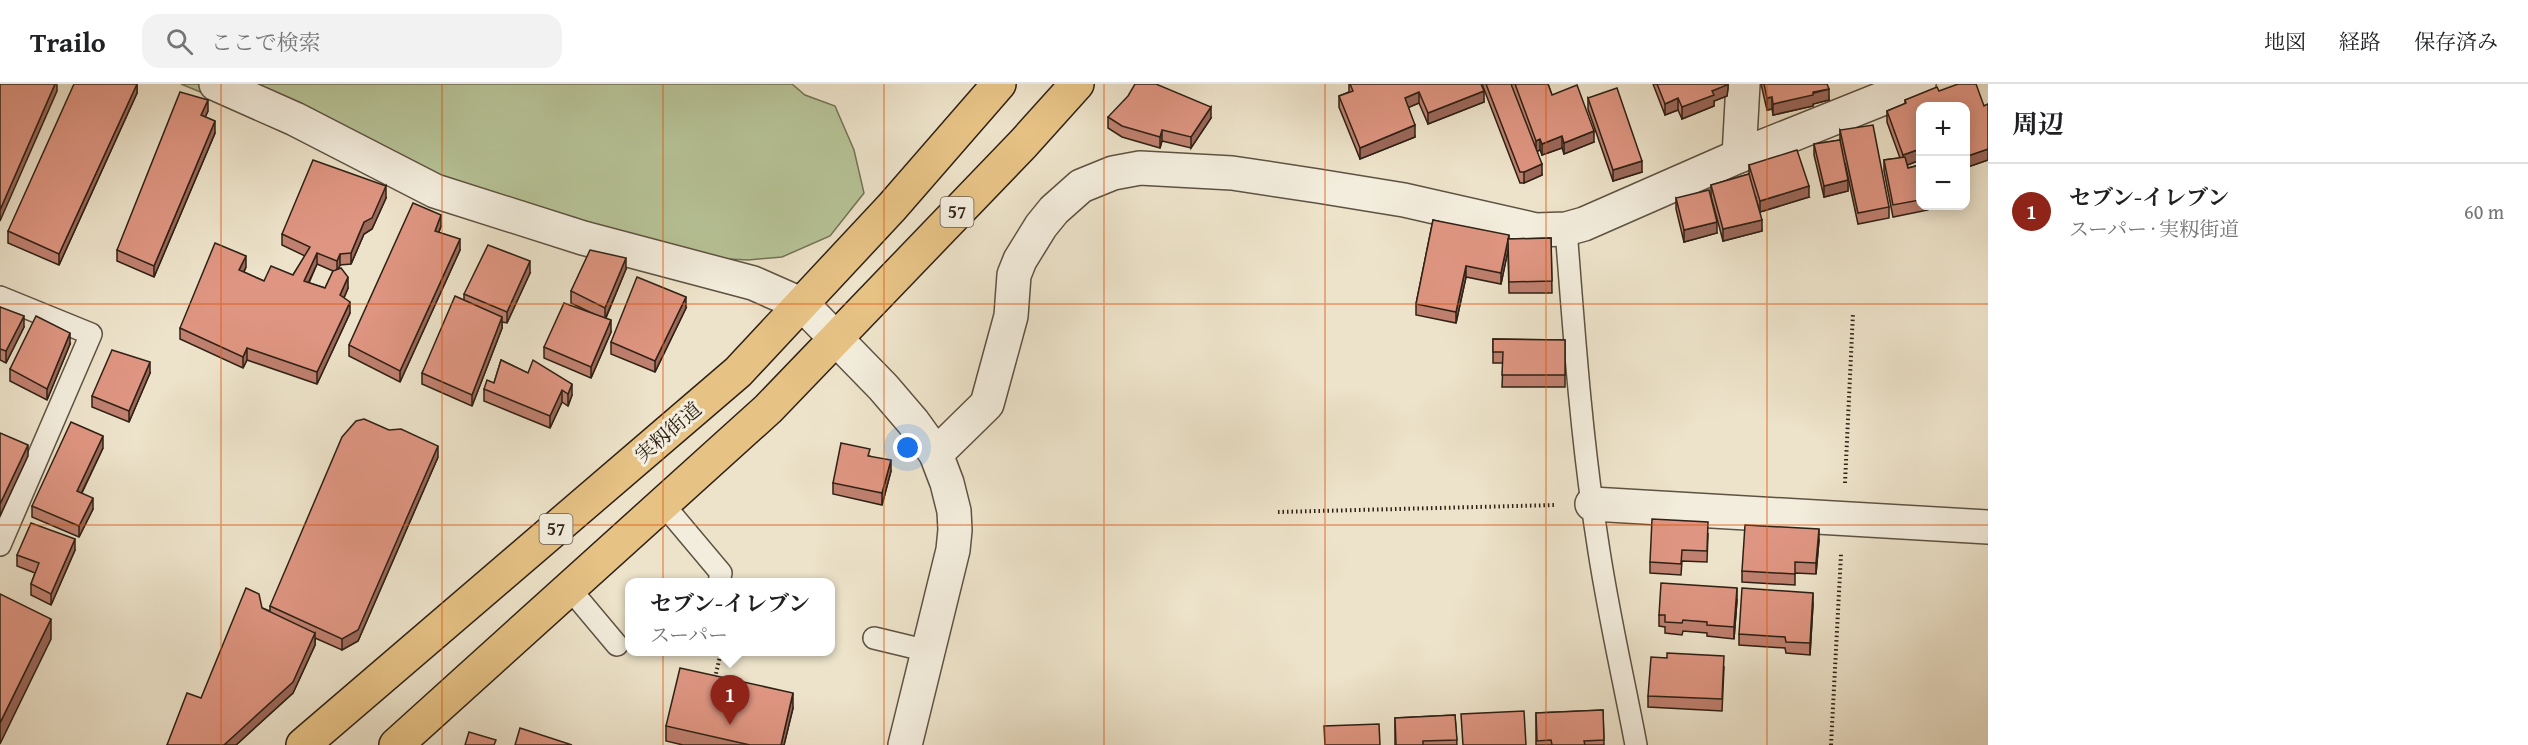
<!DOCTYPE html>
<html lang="ja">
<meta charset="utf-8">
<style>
:root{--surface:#fff;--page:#f2f2f2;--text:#202124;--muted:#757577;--line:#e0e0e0;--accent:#8f2418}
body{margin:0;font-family:"Gentium Book Plus","Noto Serif JP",serif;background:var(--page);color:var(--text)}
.controls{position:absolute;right:18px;top:18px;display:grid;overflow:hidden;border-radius:12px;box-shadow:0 3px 15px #0003}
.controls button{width:54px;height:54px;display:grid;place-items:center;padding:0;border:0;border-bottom:2px solid var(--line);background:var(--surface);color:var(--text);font:30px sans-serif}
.you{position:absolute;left:908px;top:364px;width:21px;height:21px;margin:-15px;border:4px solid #fff;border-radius:50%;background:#1a73e8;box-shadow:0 0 0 9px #1a73e833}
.badge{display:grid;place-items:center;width:39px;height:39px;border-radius:50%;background:var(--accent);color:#fff;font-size:20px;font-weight:700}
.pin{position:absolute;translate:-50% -50px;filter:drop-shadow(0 2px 3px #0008)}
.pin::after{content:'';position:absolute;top:32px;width:21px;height:18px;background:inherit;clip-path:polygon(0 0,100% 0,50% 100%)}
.popup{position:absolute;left:625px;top:494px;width:210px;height:78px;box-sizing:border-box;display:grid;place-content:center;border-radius:12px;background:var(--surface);filter:drop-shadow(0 2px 4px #0005);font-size:20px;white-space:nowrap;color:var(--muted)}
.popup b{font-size:22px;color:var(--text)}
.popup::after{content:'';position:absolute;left:50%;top:100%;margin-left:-12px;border:12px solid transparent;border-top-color:var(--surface)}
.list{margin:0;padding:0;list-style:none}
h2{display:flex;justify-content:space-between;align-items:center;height:78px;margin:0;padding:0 24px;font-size:26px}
h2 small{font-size:20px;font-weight:400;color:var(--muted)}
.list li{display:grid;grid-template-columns:39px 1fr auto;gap:18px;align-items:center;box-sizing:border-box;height:96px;padding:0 24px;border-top:2px solid var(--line)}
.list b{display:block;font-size:22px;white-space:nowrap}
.list p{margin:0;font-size:20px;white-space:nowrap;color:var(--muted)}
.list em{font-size:20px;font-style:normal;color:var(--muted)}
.icon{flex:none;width:33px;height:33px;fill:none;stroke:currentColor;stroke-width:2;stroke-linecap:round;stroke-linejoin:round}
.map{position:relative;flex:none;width:1988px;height:661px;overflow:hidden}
header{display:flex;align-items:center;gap:36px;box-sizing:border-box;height:84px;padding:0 30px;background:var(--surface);border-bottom:2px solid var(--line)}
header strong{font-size:28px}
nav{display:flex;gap:33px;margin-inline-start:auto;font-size:21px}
.search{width:420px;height:54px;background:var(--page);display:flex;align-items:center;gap:15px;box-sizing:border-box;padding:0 21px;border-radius:18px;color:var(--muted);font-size:22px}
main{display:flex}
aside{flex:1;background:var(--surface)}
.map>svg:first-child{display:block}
</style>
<header>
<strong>Trailo</strong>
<div class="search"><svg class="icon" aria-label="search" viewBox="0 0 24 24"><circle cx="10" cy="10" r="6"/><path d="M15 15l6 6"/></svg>ここで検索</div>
<nav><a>地図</a><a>経路</a><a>保存済み</a></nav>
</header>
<main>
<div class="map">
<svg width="1988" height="661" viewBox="0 0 1988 661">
<rect width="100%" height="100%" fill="#ede3ca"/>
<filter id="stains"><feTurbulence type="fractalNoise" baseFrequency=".00333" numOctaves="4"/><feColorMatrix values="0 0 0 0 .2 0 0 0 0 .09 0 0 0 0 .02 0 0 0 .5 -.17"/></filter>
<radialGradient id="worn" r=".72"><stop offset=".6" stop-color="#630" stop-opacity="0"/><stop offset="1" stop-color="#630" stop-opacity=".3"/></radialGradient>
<path fill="#b7c498" stroke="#737256" stroke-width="1.5" d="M181,0H792L805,11L835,22L854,66L864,109L830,152L782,173L748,176L602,168L431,103Z"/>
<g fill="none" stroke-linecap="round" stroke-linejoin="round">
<defs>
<g id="service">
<path d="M1566,145C1574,248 1581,351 1597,454C1607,524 1623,592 1636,661"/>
<path d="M0,213L91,250L0,461"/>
<path d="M663,420L721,489L719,498"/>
<path d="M570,505L617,561"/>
<path d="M874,554L928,567"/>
</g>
<g id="minor">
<path d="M216,0L295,35L435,107L583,154L753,199L803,221L883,303L913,338L936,370L947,399L954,427L955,446L953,466L905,661"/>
<path d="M1739,72L1743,0"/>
<path d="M936,370L987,320L1011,232L1014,191L1020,176L1041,142L1054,126L1081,102L1113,89L1140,84L1232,89L1318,102L1404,116L1536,146L1566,145L1584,140L1739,72L1919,0"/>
<path d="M1592,420L1988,443"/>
</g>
<g id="primary">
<path d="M303,661L738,288L892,123L999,0"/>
<path d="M396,661L768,325L1023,60L1077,0"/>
</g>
</defs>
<use href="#service" stroke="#5e5242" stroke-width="24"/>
<use href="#minor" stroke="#5e5242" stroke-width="36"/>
<use href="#primary" stroke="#2f2115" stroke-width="36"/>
<g stroke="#2f2115" stroke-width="4" stroke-dasharray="1.5 3" stroke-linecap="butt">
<path d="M1845,399L1853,229"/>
<path d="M1278,428L1556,421"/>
<path d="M715,594L721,568"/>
<path d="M1831,661L1841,470"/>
</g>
<use href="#service" stroke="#f3eddd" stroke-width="21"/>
<use href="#minor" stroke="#f3eddd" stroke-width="33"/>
<use href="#primary" stroke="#e6c285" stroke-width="33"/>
</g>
<g fill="#bf806f" stroke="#2f2115" stroke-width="1.5" fill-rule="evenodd">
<path d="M137,0V9L59,181L8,159V147Z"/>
<path d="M1349,0H1481L1484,18L1428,40L1419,19L1408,23L1415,53L1360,75L1339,23V12L1349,8Z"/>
<path d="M1482,0H1548L1552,11L1594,58L1564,70L1562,64L1542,71L1540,66L1537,67L1542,91L1524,99H1520Z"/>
<path d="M1653,0H1728V4L1727,12L1714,17V22L1682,35L1678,26L1665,31Z"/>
<path d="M1761,0H1827L1829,16L1813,20V22L1773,31L1772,25L1767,26Z"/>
<path d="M1939,7L1984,22L1988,20V76L1965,84V22H1920V76L1907,81L1908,84L1920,81V122H1928V126L1893,133L1884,87V76L1900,74L1887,38V27L1905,20V16Z"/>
<path d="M1588,14L1642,88L1613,97L1588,25Z"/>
<path d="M208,27L205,33L215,49L154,193L117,177V166Z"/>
<path d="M1108,33L1211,34L1191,64L1162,57L1160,64L1122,53L1108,44Z"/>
<path d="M1840,46L1889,123V134L1858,140L1845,79L1848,107L1824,113L1814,71V60L1840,56Z"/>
<path d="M1749,81L1809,113L1760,128L1755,111L1762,147L1723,157L1711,112V101L1749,90Z"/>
<path d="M386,114L372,145L364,150L351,180L340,181L338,185L348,204L344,214L350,229L317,300L247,276L243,284L180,255V244L246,183L244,188L264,197L293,191L305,172L282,161V150ZM317,180L333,187L325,204L309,199Z"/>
<path d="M1676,114L1717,149L1684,158L1676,125Z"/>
<path d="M1433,136L1509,155L1551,154L1552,209H1509L1508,165L1501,200L1466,193L1456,239L1416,231V220Z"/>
<path d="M441,142L439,148L460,166L400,298L349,272V261Z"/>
<path d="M626,185L606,234L611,248L591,294L544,274V263L596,231L571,219V207Z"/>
<path d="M530,189L507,239L502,238V244L472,322L422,300V289L464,216V210Z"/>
<path d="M0,223L24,243L6,279L0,276Z"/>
<path d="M686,224L655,288L611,270V258Z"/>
<path d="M1493,255L1565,256V303H1502L1503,279H1493Z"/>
<path d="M70,260L47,316L10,297V285Z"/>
<path d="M501,276L572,311L568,322L562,318L550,344L484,317V305L494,299Z"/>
<path d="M150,289L129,338L92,323V312Z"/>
<path d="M103,364L82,409L93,425L79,453L32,433V422Z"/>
<path d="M870,372L891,387L882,421L833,410V399Z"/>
<path d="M438,373L358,557L342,566L315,554V561L293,609L236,661H167L201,614L262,524L270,527V522Z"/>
<path d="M1708,450L1707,478L1682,477L1681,491L1650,489V478Z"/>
<path d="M1819,456L1816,490L1795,489V501L1742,498V487Z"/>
<path d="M75,466L51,521L31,511V500L35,489L17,482V471Z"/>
<path d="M1737,516L1734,555L1707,552V549L1683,547L1682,551L1665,549V543L1659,542V531Z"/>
<path d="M1813,520L1810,571L1786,569L1785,564L1739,561V550Z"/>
<path d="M1724,583L1722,627L1648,623V612Z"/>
<path d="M793,624L784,661H683L666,657V642Z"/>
<path d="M1603,626L1604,661H1536V629Z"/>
<path d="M1455,631L1457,661H1395V634Z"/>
</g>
<g fill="#9b685a" stroke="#2f2115" stroke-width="1.5">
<path d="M55,0H57V7L0,137V126Z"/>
<path d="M137,0V9L59,181V170Z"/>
<path d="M1727,0H1728V4L1727,12L1714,17V22L1682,35V23L1712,7Z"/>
<path d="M1829,5V16L1813,20V22L1773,31V20Z"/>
<path d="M1484,7V18L1428,40V29Z"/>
<path d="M1419,8V19L1405,25V14Z"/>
<path d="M1772,13V25L1767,26V14Z"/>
<path d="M1678,14V26L1665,31V20Z"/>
<path d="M208,16V27L201,42V31Z"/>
<path d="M1211,23V34L1191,64V53Z"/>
<path d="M215,37V49L154,193V182Z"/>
<path d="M1415,41V53L1360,75V64Z"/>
<path d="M1162,46V57L1160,64V53Z"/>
<path d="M1594,47V58L1564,70V59Z"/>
<path d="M1562,52V64L1542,71V60Z"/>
<path d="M1540,55V66L1536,68V57Z"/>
<path d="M1920,65V76L1903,83V71Z"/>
<path d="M1988,65V76L1965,84V73Z"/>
<path d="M1642,77V88L1613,97V86Z"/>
<path d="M1542,80V91L1524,99V88Z"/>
<path d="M1848,96V107L1824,113V102Z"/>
<path d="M386,102V114L372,145L364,150L351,180V169L364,138Z"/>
<path d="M1809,102V113L1760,128V117Z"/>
<path d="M441,131V142L435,158V147Z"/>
<path d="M1762,136V147L1723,157V145Z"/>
<path d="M1717,138V149L1684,158V146Z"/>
<path d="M1509,151V162L1501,200V189Z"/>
<path d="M460,155V166L400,298V287Z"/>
<path d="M317,169V180L304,208V197Z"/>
<path d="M340,170V181L337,188V177Z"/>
<path d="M246,172V183L239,197V186Z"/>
<path d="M626,174V185L605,235V224Z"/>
<path d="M530,177V189L507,239V228Z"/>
<path d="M1466,182V193L1456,239V228Z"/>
<path d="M348,193V204L340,223V211Z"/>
<path d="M686,213V224L655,288V277Z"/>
<path d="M350,218V229L317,300V288Z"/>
<path d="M24,232V243L6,279V267Z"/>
<path d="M502,233V244L472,322V311Z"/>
<path d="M611,236V248L591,294V283Z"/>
<path d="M70,249V260L47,316V305Z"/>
<path d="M247,264V276L243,284V273Z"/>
<path d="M150,278V289L129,338V327Z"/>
<path d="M572,300V311L568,322V310Z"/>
<path d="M562,306V318L550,344V332Z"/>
<path d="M103,352V364L77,418V407Z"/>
<path d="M28,361V372L0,432V420Z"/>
<path d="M438,362V373L358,557L342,566V555Z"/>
<path d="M891,376V387L882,421V409Z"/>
<path d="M93,414V425L79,453V442Z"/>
<path d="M1819,445V456L1816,490V479Z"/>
<path d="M75,455V466L51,521V510Z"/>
<path d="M1737,504V516L1734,555V543Z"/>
<path d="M1813,509V520L1810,571V559Z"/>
<path d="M51,535V555L0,660V639Z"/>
<path d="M315,549V561L293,609L236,661H224Z"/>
<path d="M793,609V624L784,661H781Z"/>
</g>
<g fill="#de9581" stroke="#2f2115" stroke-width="1.5">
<path d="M0,0H55L0,126Z"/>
<path d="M74,0H137L59,170L8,147Z"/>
<path d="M1135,0H1156L1211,23L1191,53L1162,46L1160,53L1122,42L1108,33L1128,12Z"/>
<path d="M1350,0H1481L1484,7L1428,29L1419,8L1405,14L1415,41L1360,64L1339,12L1353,7Z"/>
<path d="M1486,0H1511L1542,80L1524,88H1520Z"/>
<path d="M1515,0H1548L1552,11L1577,1L1594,47L1564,59L1562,52L1542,60L1540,55L1536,57Z"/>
<path d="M1657,0H1727V1L1712,7L1714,11L1682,23L1678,14L1665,20Z"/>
<path d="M1764,0H1827L1829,5L1813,8V11L1773,20L1772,13L1767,14Z"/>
<path d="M1958,0H1976L1984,22L1988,20V65L1965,73V22H1920V65L1903,71L1887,27L1906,19L1905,16L1937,3L1939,7Z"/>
<path d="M1617,4L1642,77L1613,86L1588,14Z"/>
<path d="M180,8L208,16L201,31L215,37L154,182L117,166Z"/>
<path d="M1873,41L1889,123L1858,129L1840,46Z"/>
<path d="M1840,56L1848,96L1824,102L1814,60Z"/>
<path d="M1797,66L1809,102L1760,117L1749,81Z"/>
<path d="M1905,73L1908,84L1920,81V116L1893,121L1884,76Z"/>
<path d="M313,76L386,102L372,134L364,138L351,169L340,170L337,177L317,169L304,197L325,204L333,187L341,184L348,193L340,211L350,218L317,288L247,264L243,273L180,244L215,159L246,172L239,186L264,197L271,182L293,191L310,163L282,150Z"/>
<path d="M1749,90L1762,136L1723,145L1711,101Z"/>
<path d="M1709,106L1717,138L1684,146L1676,114Z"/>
<path d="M413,119L441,131L435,147L460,155L400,287L349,261Z"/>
<path d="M1433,136L1509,151L1501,189L1466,182L1456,228L1416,220Z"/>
<path d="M1551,154L1552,197L1509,198L1508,155Z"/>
<path d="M488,161L530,177L507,228L464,210Z"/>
<path d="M590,166L626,174L605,224L571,207Z"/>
<path d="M637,193L686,213L655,277L611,258Z"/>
<path d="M455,212L502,233L472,311L422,289Z"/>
<path d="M564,219L611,236L591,283L544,263Z"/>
<path d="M0,223L24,232L6,267L0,265Z"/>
<path d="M36,232L70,249L47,305L10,285Z"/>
<path d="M1493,255L1565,256V291H1502L1503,268H1493Z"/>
<path d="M112,266L150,278L129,327L92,312Z"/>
<path d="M501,276L528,289L533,276L572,300L568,310L562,306L550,332L484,305L487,296L494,299Z"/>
<path d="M364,335L389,346L401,345L438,362L358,546L342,555L270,522L342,353L356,337Z"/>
<path d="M71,338L103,352L77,407L93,414L79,442L32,422Z"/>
<path d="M0,349L28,361L0,420Z"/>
<path d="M841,359L870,365L868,372L891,376L882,409L833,399Z"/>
<path d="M1652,435L1708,438L1707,467L1682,466L1681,480L1650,478Z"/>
<path d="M31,439L75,455L51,510L31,500L39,479L17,471Z"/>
<path d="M1745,441L1819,445L1816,479L1795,478V490L1742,487Z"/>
<path d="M1661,499L1737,504L1734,543L1707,541V538L1683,536L1682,539L1665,538V531H1659Z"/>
<path d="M246,504L259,510L262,524L315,549L293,598L224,661H167L187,609L201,614Z"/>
<path d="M1742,504L1813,509L1810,559L1786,558L1785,553L1739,550Z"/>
<path d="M0,510L51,535L0,639Z"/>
<path d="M1667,569L1724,572L1722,615L1648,612L1651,573L1667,574Z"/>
<path d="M680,584L793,609L781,661H750L666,642Z"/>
<path d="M1603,626L1604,656L1584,657L1585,661H1552L1551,656L1537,657L1536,629Z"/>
<path d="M1524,627L1526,661H1463L1461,630Z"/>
<path d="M1455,631L1457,656L1423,657V661H1396L1395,634Z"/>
<path d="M1379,640L1380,661H1325L1324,642Z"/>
<path d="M520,644L572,661H515Z"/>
<path d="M469,648L496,656L494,661H465Z"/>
</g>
<path fill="none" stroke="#df560c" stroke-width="1.5" stroke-opacity="0.55" d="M221,0V661M442,0V661M663,0V661M884,0V661M1104,0V661M1325,0V661M1546,0V661M1767,0V661M0,220H1988M0,441H1988"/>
<g text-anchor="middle" stroke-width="6" stroke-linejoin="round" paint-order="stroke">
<g fill="#f3eddd" stroke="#6a5e51" stroke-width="1.5">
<rect x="940.5" y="113" width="33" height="30" rx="4.5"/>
<rect x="539.5" y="430" width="33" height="30" rx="4.5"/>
</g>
<g font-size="18" font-weight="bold" fill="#2f2115">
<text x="957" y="134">57</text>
<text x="556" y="451">57</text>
</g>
<g font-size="20" fill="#2f2115" stroke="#f3eddd">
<text transform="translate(668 348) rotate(-41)" y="7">実籾街道</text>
</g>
</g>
<rect width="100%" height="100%" filter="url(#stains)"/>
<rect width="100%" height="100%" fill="url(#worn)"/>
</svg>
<div class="controls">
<button>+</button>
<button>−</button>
</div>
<div class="you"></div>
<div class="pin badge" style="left:730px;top:641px">1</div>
<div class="popup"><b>セブン-イレブン</b>スーパー</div>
</div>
<aside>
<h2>周辺<small></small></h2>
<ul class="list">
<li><span class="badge">1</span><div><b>セブン-イレブン</b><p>スーパー · 実籾街道</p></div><em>60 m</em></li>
</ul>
</aside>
</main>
